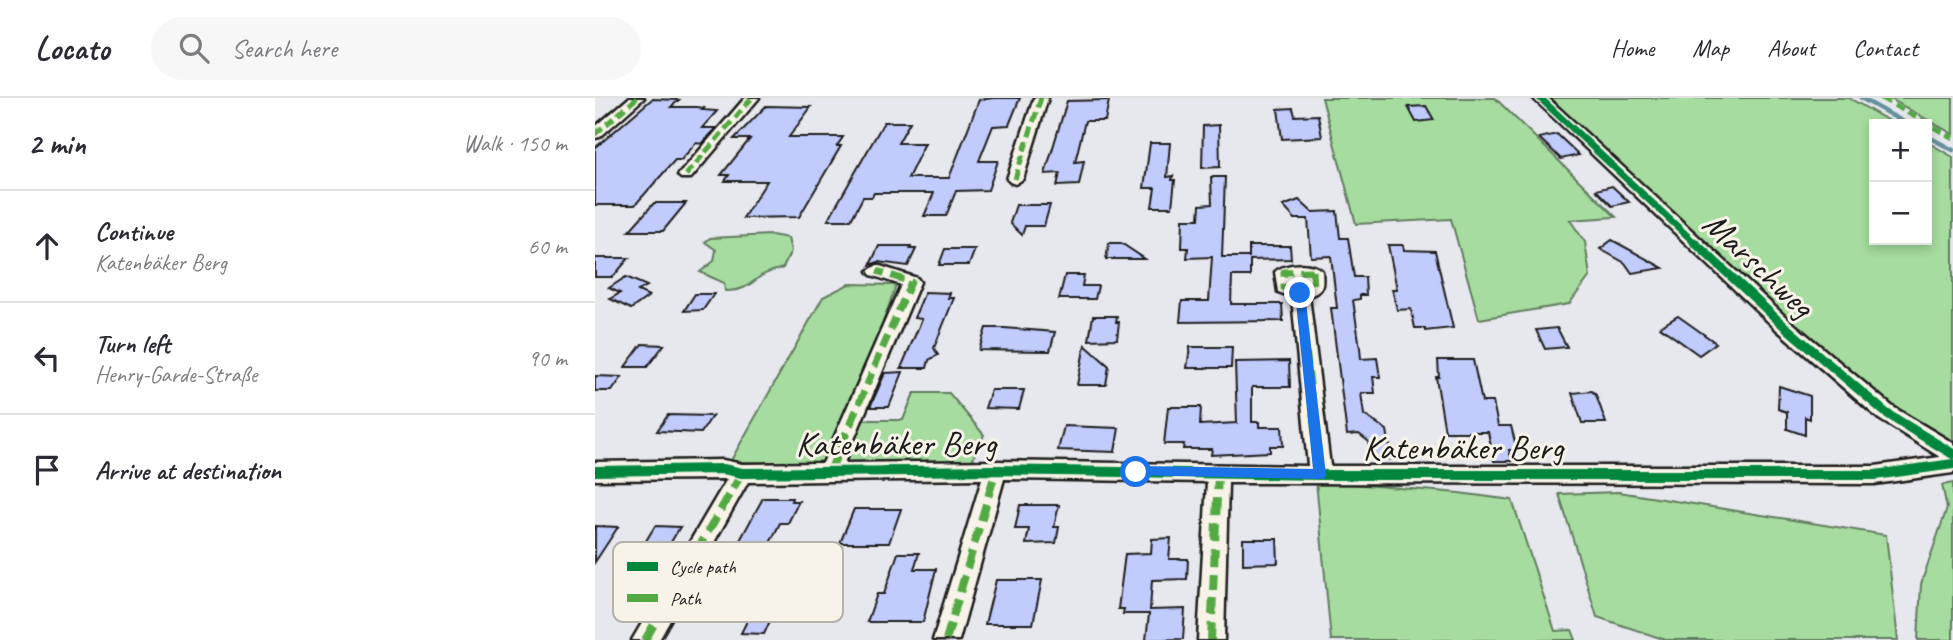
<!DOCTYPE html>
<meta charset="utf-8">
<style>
:root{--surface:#fff;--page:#f7f7f7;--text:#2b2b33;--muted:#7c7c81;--line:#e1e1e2}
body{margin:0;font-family:Caveat,sans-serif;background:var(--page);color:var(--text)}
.controls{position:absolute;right:21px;top:21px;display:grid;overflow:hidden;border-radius:0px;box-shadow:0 4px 10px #0003}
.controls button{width:63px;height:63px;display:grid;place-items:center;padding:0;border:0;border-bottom:2px solid var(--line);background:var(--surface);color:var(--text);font:35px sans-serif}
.stop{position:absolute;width:21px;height:21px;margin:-16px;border:5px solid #1a73e8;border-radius:50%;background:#fff}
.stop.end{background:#1a73e8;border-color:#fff;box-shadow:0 2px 7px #0008}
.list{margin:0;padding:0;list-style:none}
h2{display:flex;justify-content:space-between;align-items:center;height:91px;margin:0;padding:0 28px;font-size:30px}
h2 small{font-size:23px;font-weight:400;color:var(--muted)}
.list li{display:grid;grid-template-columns:46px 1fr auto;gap:21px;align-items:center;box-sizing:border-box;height:112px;padding:0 28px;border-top:2px solid var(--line)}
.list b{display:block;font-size:26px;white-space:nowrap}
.list p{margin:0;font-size:23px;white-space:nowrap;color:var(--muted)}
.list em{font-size:23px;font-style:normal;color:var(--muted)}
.icon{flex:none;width:38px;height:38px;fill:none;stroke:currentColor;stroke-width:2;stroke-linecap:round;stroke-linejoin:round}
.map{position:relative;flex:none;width:1358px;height:542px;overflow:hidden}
header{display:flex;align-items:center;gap:42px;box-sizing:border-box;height:98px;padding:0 35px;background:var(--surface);border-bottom:2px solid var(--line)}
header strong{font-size:33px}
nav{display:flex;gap:38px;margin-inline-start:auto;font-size:24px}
.search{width:490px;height:63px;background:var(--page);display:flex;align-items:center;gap:18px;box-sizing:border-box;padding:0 24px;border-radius:38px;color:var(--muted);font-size:26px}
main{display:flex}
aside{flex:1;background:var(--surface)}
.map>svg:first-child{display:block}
</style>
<header>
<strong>Locato</strong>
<div class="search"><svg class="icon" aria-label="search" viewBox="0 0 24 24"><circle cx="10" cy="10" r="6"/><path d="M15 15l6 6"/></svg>Search here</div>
<nav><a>Home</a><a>Map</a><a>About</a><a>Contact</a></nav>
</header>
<main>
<aside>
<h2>2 min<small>Walk · 150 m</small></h2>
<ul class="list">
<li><svg class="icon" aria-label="ahead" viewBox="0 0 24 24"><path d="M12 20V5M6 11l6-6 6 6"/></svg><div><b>Continue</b><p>Katenbäker Berg</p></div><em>60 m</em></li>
<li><svg class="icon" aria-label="left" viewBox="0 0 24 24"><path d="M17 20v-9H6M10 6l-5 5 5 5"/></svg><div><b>Turn left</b><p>Henry-Garde-Straße</p></div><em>90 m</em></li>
<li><svg class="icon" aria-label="arrive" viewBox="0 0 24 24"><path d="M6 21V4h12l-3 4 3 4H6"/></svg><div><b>Arrive at destination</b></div></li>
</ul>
</aside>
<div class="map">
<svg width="1358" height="542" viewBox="0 0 1358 542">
<rect width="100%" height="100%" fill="#e7e7ee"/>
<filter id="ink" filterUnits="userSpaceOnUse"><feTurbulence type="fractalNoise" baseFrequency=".0143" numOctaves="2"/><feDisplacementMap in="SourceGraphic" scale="14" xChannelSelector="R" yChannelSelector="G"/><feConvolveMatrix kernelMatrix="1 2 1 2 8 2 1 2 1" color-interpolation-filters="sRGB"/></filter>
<g filter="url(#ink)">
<g fill="#a6dc9f" stroke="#617c5e" stroke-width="2">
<path d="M727,0H900L1021,119L975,122L990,144L995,178L974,206L884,221L856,121L761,126Z"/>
<path d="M952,0H1254L1299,26H1279V142H1332V44L1358,59V352L1294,314Z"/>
<path d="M1294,0H1358V36Z"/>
<path d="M177,137L193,140L196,153L188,170C181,172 172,174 166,178C153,188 148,193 130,193L129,185L105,174L119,163L121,152L110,144L115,140Z"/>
<path d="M254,186L301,187L254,322H308L319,295H354L389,337L375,367L135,364L228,199Z"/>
<path d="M721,383L864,395L917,402L960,533L977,532L981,542H736Z"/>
<path d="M1358,385V542H1323L1326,486L1352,410L1347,387Z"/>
<path d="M1024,394L1291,437L1303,542H1071L1002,519L964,396Z"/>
</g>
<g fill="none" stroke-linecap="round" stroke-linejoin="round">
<g stroke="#65909f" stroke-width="4.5">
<path d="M1266,0L1312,26"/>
<path d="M1332,38L1358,52"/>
</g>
</g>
<g fill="#c1ccfd" stroke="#1c1c1c" stroke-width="2">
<path d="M398,0H425L414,27L398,28L384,63H403L393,92L361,93L351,118H329L339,95H279L277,99H268L256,122H233L289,24H315L303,45H330L313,80H354L384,2Z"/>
<path d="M57,1L84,2L76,9H102L109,10L107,12L122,13L107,30H121L107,46L101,45L86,62H80L40,107H0V50Z"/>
<path d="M514,2L510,23H490L480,64L489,63L484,87L462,88L465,75L450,76L472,3Z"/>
<path d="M171,8L216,9L194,39H248L242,48H246L204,119L148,120L172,83H130L134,77H126L155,41H139Z"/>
<path d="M831,8L839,22L821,24L813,9Z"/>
<path d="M698,10L700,18L723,17L727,39L687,41L683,11Z"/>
<path d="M624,27L625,69L607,70L608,28Z"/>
<path d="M962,36L984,57L966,61L944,40Z"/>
<path d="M555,45H575L572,79L578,78L577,82H580L577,109H557L560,90H549Z"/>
<path d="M616,79H630L627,159H654V148H695L696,161L655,162V178H637L636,206H687L688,223L585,224L587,203H614L617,159L592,160L593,150H587L588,121H604L605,107L617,106Z"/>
<path d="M1017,88L1034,104L1017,108L1001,92Z"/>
<path d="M704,102L717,114L742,113L745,140H753L759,179H770L771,197H765V201L758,202L765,250L766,261L782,260L785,279H778L780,295H766L769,317L792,332L797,361L780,362L778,349H774L773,343L764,336L752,337L736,210H742L736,158L716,159L713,121H700L688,108Z"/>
<path d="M59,105H91L68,133H34Z"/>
<path d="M421,107H455L449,128H430L427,137L415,125Z"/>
<path d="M1017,142L1068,170L1037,175L1030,165L1005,151Z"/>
<path d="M514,145H526L550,161H511Z"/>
<path d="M793,147H808L809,152L840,153L858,230L830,233V230H820L816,211L802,212L797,191H802Z"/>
<path d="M284,148H316L315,151H321L313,168L283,164L275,167Z"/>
<path d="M350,151H380L374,167H344Z"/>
<path d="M0,160H34L18,179H0Z"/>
<path d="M470,177H489L487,188H503L500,201H464Z"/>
<path d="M31,179L52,188L43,193L54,198L36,211L15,201L25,195L14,190Z"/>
<path d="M330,194L355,195L353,200H359L339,250L343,257L334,262L332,270H306L327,221L319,220Z"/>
<path d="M100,196H119L108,212L89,213Z"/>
<path d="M498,218H522L521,224H524L522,241L494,242Z"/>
<path d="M1083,218L1121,245L1104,257L1065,229Z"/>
<path d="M391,230H409L460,234L455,253L384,252Z"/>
<path d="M962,230L972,249L950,251L941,232Z"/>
<path d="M47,246L69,247L52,269H30Z"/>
<path d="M490,247L514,268L511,287H482Z"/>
<path d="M595,249H637L636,270H592Z"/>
<path d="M843,262H878L887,304H898L903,328H916L922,352H914L917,363H899L893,334H850L841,279H844Z"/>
<path d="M694,263L695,289H657V324H664V329H687L688,348H675V354L616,357L617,351H588L589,346H569L573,309H606L605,327L642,325L640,264Z"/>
<path d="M308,274L294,309H275L290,275Z"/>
<path d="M0,278L27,279L17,293H0Z"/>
<path d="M1184,288L1215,298V321L1210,319V337L1192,331V314L1183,311Z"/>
<path d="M396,292H429L424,311L390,310Z"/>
<path d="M997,293L1001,297L1011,325H987L977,295Z"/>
<path d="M73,317L117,318L106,335L62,333Z"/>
<path d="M469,328L524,330L520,354L463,352Z"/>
<path d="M168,400H197L196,403H204L193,425H185L175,445L144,444Z"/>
<path d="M425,407H464L459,429H464L461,445L431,446L434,431H420Z"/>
<path d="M259,411H306L294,445H245Z"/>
<path d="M0,428L23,429L0,464Z"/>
<path d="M60,428L85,429L73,449H89L54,508L33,507L53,475L32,474Z"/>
<path d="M576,440L574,461H593L592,481L557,482L555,512L590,511L588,541L551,542L554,516H528L529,511H523L530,456L556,455L557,441Z"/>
<path d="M648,441H682L683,465L648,466Z"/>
<path d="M303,455H324L319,471H341L328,524H272L282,496H289Z"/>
<path d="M401,482H447L438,526H390Z"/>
<path d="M160,507L182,508L169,536L146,535Z"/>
</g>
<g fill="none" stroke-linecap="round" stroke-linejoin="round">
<defs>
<g id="minor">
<path d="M34,0H49L5,39L0,40V29Z"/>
<path d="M150,0H164L96,80H86L83,77L86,74Z"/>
<path d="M439,0H453L428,81L420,86L415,84L412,81Z"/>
<path d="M938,0H953L1193,221L1298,309L1358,345V375L1280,386L633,385L629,542H603L612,384L409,381L364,542H338L387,381L153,384L64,542H37L132,381L0,382V364L128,362L147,366L228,365L306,187L276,177L273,173L282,167L322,180L325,184L249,365L401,363L713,368L697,199L683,194L680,174C689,165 718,163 727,173C728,188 729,193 714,198L735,368H1280L1345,359L1284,321L1181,231ZM710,179V187L698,186V180Z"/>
</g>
</defs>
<use href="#minor" stroke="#1c1c1c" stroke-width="5"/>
<use href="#minor" fill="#f7f3e8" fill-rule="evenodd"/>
<g stroke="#52a943" stroke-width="5" stroke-dasharray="10 5" stroke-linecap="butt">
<path d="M1286,0L1358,40"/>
<path d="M0,36L42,0"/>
<path d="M91,77L157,0"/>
<path d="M420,81L446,0"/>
</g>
<g stroke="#52a943" stroke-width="7" stroke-dasharray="13 7" stroke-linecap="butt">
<path d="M718,173L719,190L705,195L689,190V174Z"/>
<path d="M705,195L719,324"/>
<path d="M256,324L316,184L282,173"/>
</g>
<g stroke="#52a943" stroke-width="8" stroke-dasharray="17 8" stroke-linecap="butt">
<path d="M719,322L725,377"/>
<path d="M235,373L257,322"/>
<path d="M50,542L147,375"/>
<path d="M351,542L401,372"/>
<path d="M616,542L623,375"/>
</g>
<defs>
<path id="cycleway-far2" d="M945,0L1101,146"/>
<path id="cycleway-far1" d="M1099,144L1187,226L1291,315L1305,324"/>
<g id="cycleway">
<path d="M1302,322L1358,356"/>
<path d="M0,373L128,371L147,375L401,372L725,377H1280L1358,366"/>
</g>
</defs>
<use href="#cycleway-far2" stroke="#f7f3e8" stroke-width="10"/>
<use href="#cycleway-far1" stroke="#f7f3e8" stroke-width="13"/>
<use href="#cycleway" stroke="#f7f3e8" stroke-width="15"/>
<use href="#cycleway-far2" stroke="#00873e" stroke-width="7"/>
<use href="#cycleway-far1" stroke="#00873e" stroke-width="9"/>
<use href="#cycleway" stroke="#00873e" stroke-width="10"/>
</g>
</g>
<path fill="#1a73e8" d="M705,191L710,195L731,377L729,381L536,377L535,374L541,368L718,371L700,195Z"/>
<g text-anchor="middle" stroke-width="6" stroke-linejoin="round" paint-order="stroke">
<g font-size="35" fill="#1c1c1c" stroke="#f7f3e8">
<text transform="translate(1164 166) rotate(43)" y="12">Marschweg</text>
<text x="301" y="357">Katenbäker Berg</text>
<text x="868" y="361">Katenbäker Berg</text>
</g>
</g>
<rect x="18" y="444" width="230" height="80" rx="10" fill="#f7f3e8" stroke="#b5b2ab" stroke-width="2"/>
<rect x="32" y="464" width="31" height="9" fill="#00873e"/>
<rect x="32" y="496" width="31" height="8" fill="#52a943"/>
<g font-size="19" fill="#1c1c1c">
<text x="75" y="475">Cycle path</text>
<text x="75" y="507">Path</text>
</g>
</svg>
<div class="controls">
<button>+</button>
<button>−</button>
</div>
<div class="stop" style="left:541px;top:374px"></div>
<div class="stop end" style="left:705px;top:195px"></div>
</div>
</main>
